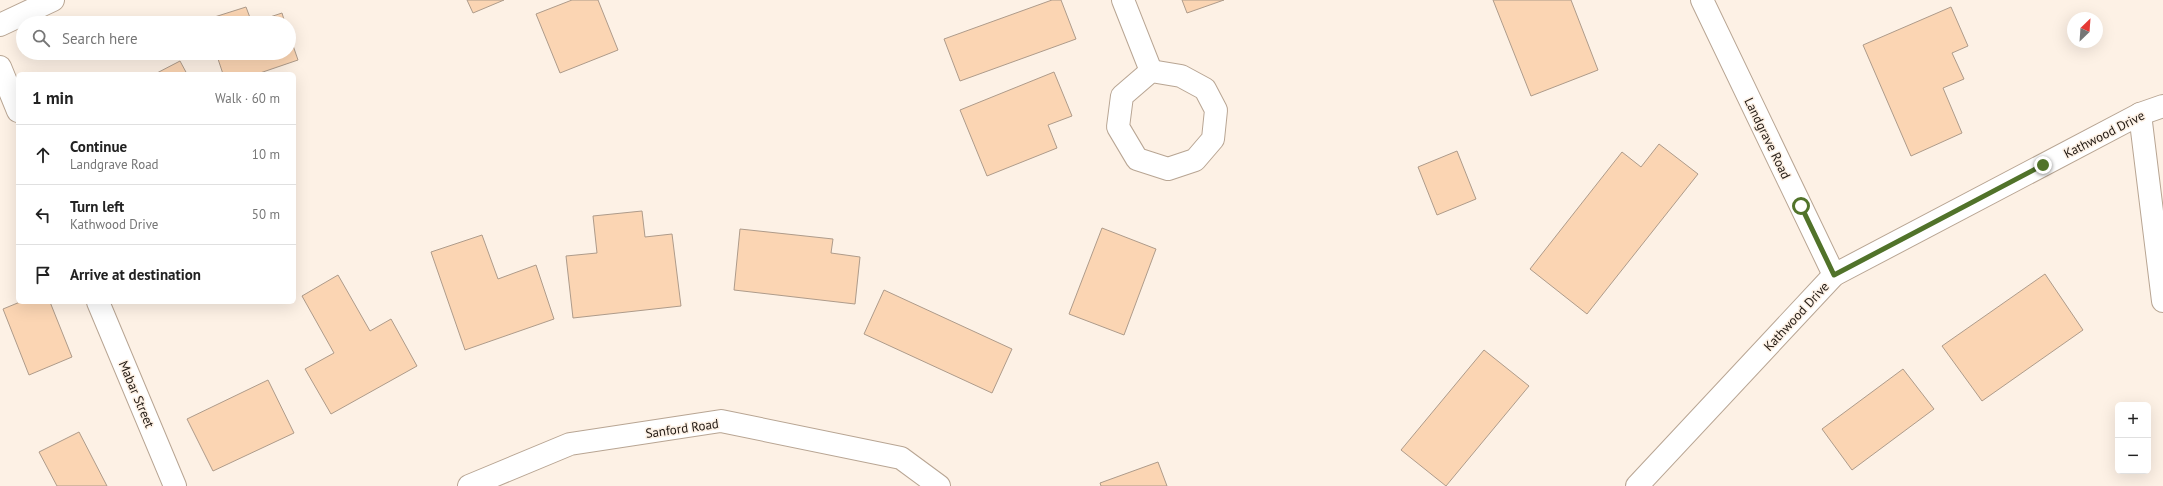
<!DOCTYPE html>
<meta charset="utf-8">
<style>
:root{--surface:#fff;--page:#f6f6f6;--text:#222;--muted:#767676;--line:#e0e0e0}
body{margin:0;font-family:"PT Sans",sans-serif;background:var(--page);color:var(--text)}
.controls{position:absolute;right:12px;bottom:12px;display:grid;overflow:hidden;border-radius:6px;box-shadow:0 4px 16px #0002}
.controls button{width:36px;height:36px;display:grid;place-items:center;padding:0;border:0;border-bottom:1px solid var(--line);background:var(--surface);color:var(--text);font:20px sans-serif}
.compass{position:absolute;left:2067px;top:12px;width:36px;height:36px;border-radius:50%;background:var(--surface);box-shadow:0 4px 16px #0002;rotate:25deg}
.stop{position:absolute;width:12px;height:12px;margin:-9px;border:3px solid #51732a;border-radius:50%;background:#fff}
.stop.end{background:#51732a;border-color:#fff;box-shadow:0 1px 4px #0008}
.list{margin:0;padding:0;list-style:none}
h2{display:flex;justify-content:space-between;align-items:center;height:52px;margin:0;padding:0 16px;font-size:17px}
h2 small{font-size:13px;font-weight:400;color:var(--muted)}
.list li{display:grid;grid-template-columns:26px 1fr auto;gap:12px;align-items:center;box-sizing:border-box;height:60px;padding:0 16px;border-top:1px solid var(--line)}
.list b{display:block;font-size:15px;white-space:nowrap}
.list p{margin:0;font-size:13px;white-space:nowrap;color:var(--muted)}
.list em{font-size:13px;font-style:normal;color:var(--muted)}
.icon{flex:none;width:22px;height:22px;fill:none;stroke:currentColor;stroke-width:2;stroke-linecap:round;stroke-linejoin:round}
.map{position:relative;flex:none;width:2163px;height:486px;overflow:hidden}
.search{position:absolute;background:var(--surface);box-shadow:0 4px 16px #0002;left:16px;top:16px;width:280px;height:44px;display:flex;align-items:center;gap:10px;box-sizing:border-box;padding:0 14px;border-radius:22px;color:var(--muted);font-size:15px}
.panel{position:absolute;background:var(--surface);box-shadow:0 4px 16px #0002;left:16px;top:72px;width:280px;height:232px;border-radius:6px}
.map>svg:first-child{display:block}
</style>
<div class="map">
<svg width="2163" height="486" viewBox="0 0 2163 486">
<rect width="100%" height="100%" fill="#fdf1e5"/>
<g fill="#fbd5b3" stroke="#ae9b8a">
<path d="M467,0H504L473,13Z"/>
<path d="M572,0H598L618,50L560,73L536,14Z"/>
<path d="M1052,0H1061L1076,39L960,81L944,39Z"/>
<path d="M1182,0H1224L1187,13Z"/>
<path d="M1493,0H1571L1598,70L1531,96Z"/>
<path d="M246,7L252,23H206L205,20Z"/>
<path d="M1951,7L1968,46L1952,53L1964,79L1943,88L1962,133L1911,156L1863,45Z"/>
<path d="M282,13L285,23H252Z"/>
<path d="M289,34L298,60L257,74H223L216,53H289Z"/>
<path d="M180,61L187,74H155Z"/>
<path d="M1054,72L1072,116L1048,125L1057,148L987,176L960,110Z"/>
<path d="M1659,144L1698,174L1587,314L1530,269L1622,152L1641,167Z"/>
<path d="M1457,151L1476,199L1437,215L1418,167Z"/>
<path d="M642,211L645,237L672,234L681,306L573,318L566,256L597,253L593,216Z"/>
<path d="M1102,228L1156,249L1124,335L1069,314Z"/>
<path d="M740,229L833,239L831,253L860,257L855,304L734,290Z"/>
<path d="M482,235L498,279L536,265L554,319L465,350L431,252Z"/>
<path d="M2045,274L2083,330L1982,401L1942,346Z"/>
<path d="M338,275L370,331L391,319L417,366L331,414L305,369L334,353L302,296Z"/>
<path d="M884,290L1012,349L992,393L864,334Z"/>
<path d="M20,302H50L72,357L29,375L3,309Z"/>
<path d="M1484,350L1529,386L1446,486L1401,450Z"/>
<path d="M1903,369L1934,409L1852,470L1822,429Z"/>
<path d="M268,380L294,433L213,471L187,419Z"/>
<path d="M79,432L107,486H57L39,452Z"/>
<path d="M1158,462L1167,486H1101L1100,483Z"/>
</g>
<g fill="none" stroke-linecap="round" stroke-linejoin="round">
<defs>
<g id="minor">
<path d="M1123,0L1151,71"/>
<path d="M1702,0L1834,275"/>
<path d="M0,25L53,0"/>
<path d="M0,67L18,111"/>
<path d="M1151,71L1181,76L1205,89L1216,110L1213,139L1195,160L1168,169L1137,159L1118,127L1122,96Z"/>
<path d="M2140,114L2163,301"/>
<path d="M98,302L175,486"/>
<path d="M469,486L570,444L721,421L901,458L939,486"/>
<path d="M1637,486L1834,275L2140,114L2163,106"/>
</g>
</defs>
<use href="#minor" stroke="#b8a593" stroke-width="24"/>
<use href="#minor" stroke="#fff" stroke-width="22"/>
</g>
<g fill="none" stroke-linecap="round" stroke-linejoin="round">
<path stroke="#51732a" stroke-width="5" d="M1801,206L1834,275L2043,165"/>
</g>
<g text-anchor="middle" stroke-width="3" stroke-linejoin="round" paint-order="stroke">
<g font-size="13" fill="#201812" stroke="#fdf1e5">
<text transform="translate(2104 134) rotate(-27)" y="5">Kathwood Drive</text>
<text transform="translate(1768 138) rotate(64)" y="5">Landgrave Road</text>
<text transform="translate(1796 316) rotate(-47)" y="5">Kathwood Drive</text>
<text transform="translate(137 394) rotate(67)" y="5">Mabar Street</text>
<text transform="translate(682 428) rotate(-8)" y="5">Sanford Road</text>
</g>
</g>
</svg>
<div class="controls">
<button>+</button>
<button>−</button>
</div>
<svg class="compass" viewBox="-18 -18 36 36"><path d="M0-13l5 13h-10z" fill="#e53935"/><path d="M0 13l5-13h-10z" fill="#767676"/></svg>
<div class="stop" style="left:1801px;top:206px"></div>
<div class="stop end" style="left:2043px;top:165px"></div>
<div class="search"><svg class="icon" aria-label="search" viewBox="0 0 24 24"><circle cx="10" cy="10" r="6"/><path d="M15 15l6 6"/></svg>Search here</div>
<section class="panel">
<h2>1 min<small>Walk · 60 m</small></h2>
<ul class="list">
<li><svg class="icon" aria-label="ahead" viewBox="0 0 24 24"><path d="M12 20V5M6 11l6-6 6 6"/></svg><div><b>Continue</b><p>Landgrave Road</p></div><em>10 m</em></li>
<li><svg class="icon" aria-label="left" viewBox="0 0 24 24"><path d="M17 20v-9H6M10 6l-5 5 5 5"/></svg><div><b>Turn left</b><p>Kathwood Drive</p></div><em>50 m</em></li>
<li><svg class="icon" aria-label="arrive" viewBox="0 0 24 24"><path d="M6 21V4h12l-3 4 3 4H6"/></svg><div><b>Arrive at destination</b></div></li>
</ul>
</section>
</div>
